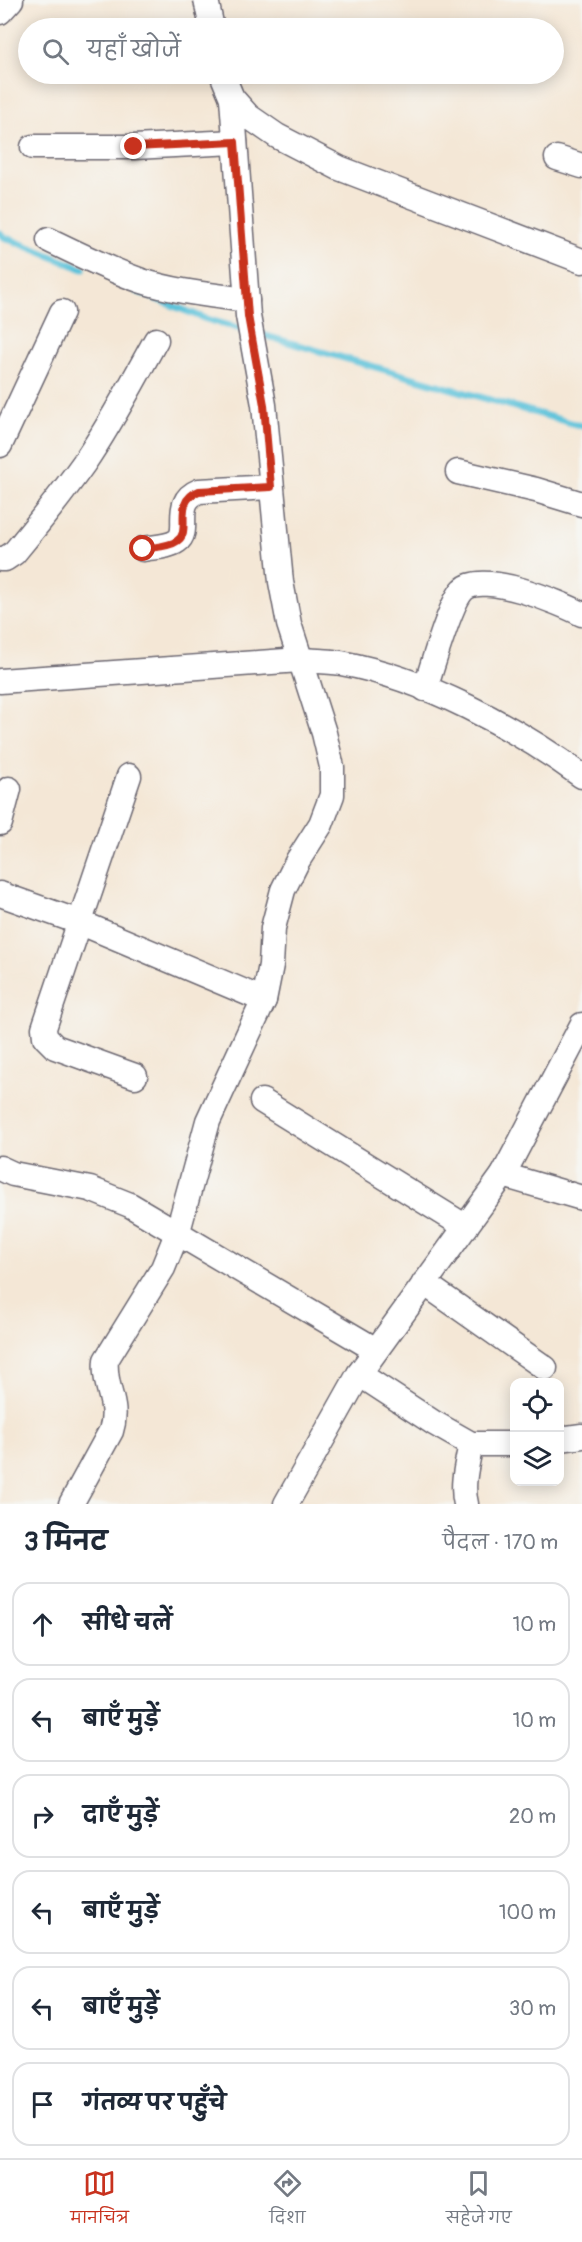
<!DOCTYPE html>
<html lang="hi">
<meta charset="utf-8">
<style>
:root{--surface:#fff;--page:#f6f6f7;--text:#1f2937;--muted:#747a83;--line:#e0e1e3;--accent:#c8321e}
body{margin:0;font-family:Pangolin,"Playpen Sans Deva",sans-serif;background:var(--page);color:var(--text)}
.controls{position:absolute;right:18px;bottom:18px;display:grid;overflow:hidden;border-radius:12px;box-shadow:0 3px 15px #0003}
.controls button{width:54px;height:54px;display:grid;place-items:center;padding:0;border:0;border-bottom:2px solid var(--line);background:var(--surface);color:var(--text);font:30px sans-serif}
.stop{position:absolute;width:18px;height:18px;margin:-14px;border:4px solid #c8321e;border-radius:50%;background:#fff}
.stop.end{background:#c8321e;border-color:#fff;box-shadow:0 2px 6px #0008}
.list{margin:0;padding:0;list-style:none}
h2{display:flex;justify-content:space-between;align-items:center;height:78px;margin:0;padding:0 24px;font-size:26px}
h2 small{font-size:20px;font-weight:400;color:var(--muted)}
.list li{display:grid;grid-template-columns:39px 1fr auto;gap:18px;align-items:center;box-sizing:border-box;height:84px;margin:0 12px 12px;padding:0 12px;border:2px solid var(--line);border-radius:18px}
.list b{display:block;font-size:22px;white-space:nowrap}
.list em{font-size:20px;font-style:normal;color:var(--muted)}
.icon{flex:none;width:33px;height:33px;fill:none;stroke:currentColor;stroke-width:2;stroke-linecap:round;stroke-linejoin:round}
.map{position:relative;flex:none;width:582px;height:1504px;overflow:hidden}
.search{position:absolute;background:var(--surface);box-shadow:0 3px 15px #0003;left:18px;right:18px;top:18px;height:66px;display:flex;align-items:center;gap:15px;box-sizing:border-box;padding:0 21px;border-radius:33px;color:var(--muted);font-size:22px}
.sheet{height:654px;background:var(--surface)}
nav{display:flex;justify-content:space-around;align-items:center;box-sizing:border-box;height:84px;border-top:2px solid var(--line);background:var(--surface);font-size:16px;color:var(--muted)}
nav a{display:grid;justify-items:center;gap:3px}
nav .on{color:var(--accent)}
.map>svg:first-child{display:block}
</style>
<div class="map">
<svg width="582" height="1504" viewBox="0 0 582 1504">
<rect width="100%" height="100%" fill="#f6f6f2"/>
<filter id="ink" filterUnits="userSpaceOnUse"><feTurbulence type="fractalNoise" baseFrequency=".0167" numOctaves="2"/><feDisplacementMap in="SourceGraphic" scale="12" xChannelSelector="R" yChannelSelector="G"/><feConvolveMatrix kernelMatrix="1 2 1 2 8 2 1 2 1" color-interpolation-filters="sRGB"/></filter>
<filter id="wash" filterUnits="userSpaceOnUse"><feTurbulence type="fractalNoise" baseFrequency=".008" numOctaves="4" result="noise"/><feDisplacementMap in="SourceGraphic" scale="24" xChannelSelector="R" yChannelSelector="G"/><feGaussianBlur stdDeviation="1.35" result="paint"/><feColorMatrix in="noise" values="0 0 0 0 0 0 0 0 0 0 0 0 0 0 0 0 0 1.4 0 .05"/><feComposite in="paint" operator="in"/></filter>
<g filter="url(#wash)">
<rect width="100%" height="100%" fill="#f4e7d6"/>
<g fill="none" stroke-linecap="round" stroke-linejoin="round">
<g stroke="#5cc2da" stroke-width="7">
<path d="M0,233L4,237L83,269"/>
<path d="M137,291L206,319L245,330"/>
<path d="M256,333L582,426"/>
</g>
</g>
</g>
<g filter="url(#ink)">
<g fill="none" stroke-linecap="round" stroke-linejoin="round">
<defs>
<g id="minor">
<path d="M206,0L212,28"/>
<path d="M0,12L11,0"/>
<path d="M222,74L232,98L248,116L277,136L339,168L582,261"/>
<path d="M33,147H134L235,142"/>
<path d="M557,158L582,166"/>
<path d="M49,240C80,255 110,270 142,281C176,292 212,295 247,300"/>
<path d="M0,445L62,312"/>
<path d="M458,472L536,490L582,504"/>
<path d="M143,549C153,547 169,547 177,541C192,531 171,502 199,491L271,487"/>
<path d="M0,559H5L14,553C38,524 62,494 84,463C111,424 133,381 156,340"/>
<path d="M0,681L300,660C313,661 328,661 341,663C424,678 515,727 582,776"/>
<path d="M425,689C432,668 450,603 463,590C482,570 561,603 582,614"/>
<path d="M129,776L44,1028L45,1037L55,1047L135,1076"/>
<path d="M0,823L9,789"/>
<path d="M0,894L79,922L264,1000"/>
<path d="M262,1101L466,1227"/>
<path d="M0,1168L13,1174L90,1189L130,1205L376,1350"/>
<path d="M503,1175L582,1198"/>
<path d="M424,1283L545,1368"/>
<path d="M359,1374L434,1423L471,1444H514"/>
<path d="M560,1439L582,1436"/>
<path d="M71,1504L111,1431C120,1403 103,1388 106,1360L163,1268L178,1231L208,1121L264,1000L271,965L273,928L283,890L298,860L321,824L332,795V767L324,733L289,624L281,582L264,405L248,316L232,98"/>
<path d="M286,1504L359,1374L503,1175L582,1025"/>
<path d="M466,1504C461,1484 467,1464 471,1444"/>
</g>
</defs>
<use href="#minor" stroke="#6c6771" stroke-width="27"/>
<use href="#minor" stroke="#fff" stroke-width="24"/>
</g>
</g>
<g fill="none" stroke-linecap="round" stroke-linejoin="round" filter="url(#ink)">
<path stroke="#c8321e" stroke-width="8" d="M134,147L235,142L248,316L264,405L271,487L199,491C171,502 193,531 177,541C169,547 153,547 143,549"/>
</g>
</svg>
<div class="controls">
<button><svg class="icon" aria-label="locate" viewBox="0 0 24 24"><circle cx="12" cy="12" r="6"/><path d="M12 2v4M12 18v4M2 12h4M18 12h4"/></svg></button>
<button><svg class="icon" aria-label="layers" viewBox="0 0 24 24"><path d="M12 4l9 5-9 5-9-5zM3 14l9 5 9-5"/></svg></button>
</div>
<div class="stop" style="left:143px;top:549px"></div>
<div class="stop end" style="left:134px;top:147px"></div>
<div class="search"><svg class="icon" aria-label="search" viewBox="0 0 24 24"><circle cx="10" cy="10" r="6"/><path d="M15 15l6 6"/></svg>यहाँ खोजें</div>
</div>
<section class="sheet">
<h2>3 मिनट<small>पैदल · 170 m</small></h2>
<ul class="list">
<li><svg class="icon" aria-label="ahead" viewBox="0 0 24 24"><path d="M12 20V5M6 11l6-6 6 6"/></svg><div><b>सीधे चलें</b></div><em>10 m</em></li>
<li><svg class="icon" aria-label="left" viewBox="0 0 24 24"><path d="M17 20v-9H6M10 6l-5 5 5 5"/></svg><div><b>बाएँ मुड़ें</b></div><em>10 m</em></li>
<li><svg class="icon" aria-label="right" viewBox="0 0 24 24"><path d="M7 20v-9h11M14 6l5 5-5 5"/></svg><div><b>दाएँ मुड़ें</b></div><em>20 m</em></li>
<li><svg class="icon" aria-label="left" viewBox="0 0 24 24"><path d="M17 20v-9H6M10 6l-5 5 5 5"/></svg><div><b>बाएँ मुड़ें</b></div><em>100 m</em></li>
<li><svg class="icon" aria-label="left" viewBox="0 0 24 24"><path d="M17 20v-9H6M10 6l-5 5 5 5"/></svg><div><b>बाएँ मुड़ें</b></div><em>30 m</em></li>
<li><svg class="icon" aria-label="arrive" viewBox="0 0 24 24"><path d="M6 21V4h12l-3 4 3 4H6"/></svg><div><b>गंतव्य पर पहुँचे</b></div></li>
</ul>
</section>
<nav>
<a class="on"><svg class="icon" aria-label="map" viewBox="0 0 24 24"><path d="M3 6l6-2 6 2 6-2v14l-6 2-6-2-6 2zM9 4v14M15 6v14"/></svg>मानचित्र</a>
<a><svg class="icon" aria-label="directions" viewBox="0 0 24 24"><path d="M12 3l9 9-9 9-9-9zM9 14v-3h6M13 9l2 2-2 2"/></svg>दिशा</a>
<a><svg class="icon" aria-label="saved" viewBox="0 0 24 24"><path d="M7 4h10v16l-5-4-5 4z"/></svg>सहेजे गए</a>
</nav>
